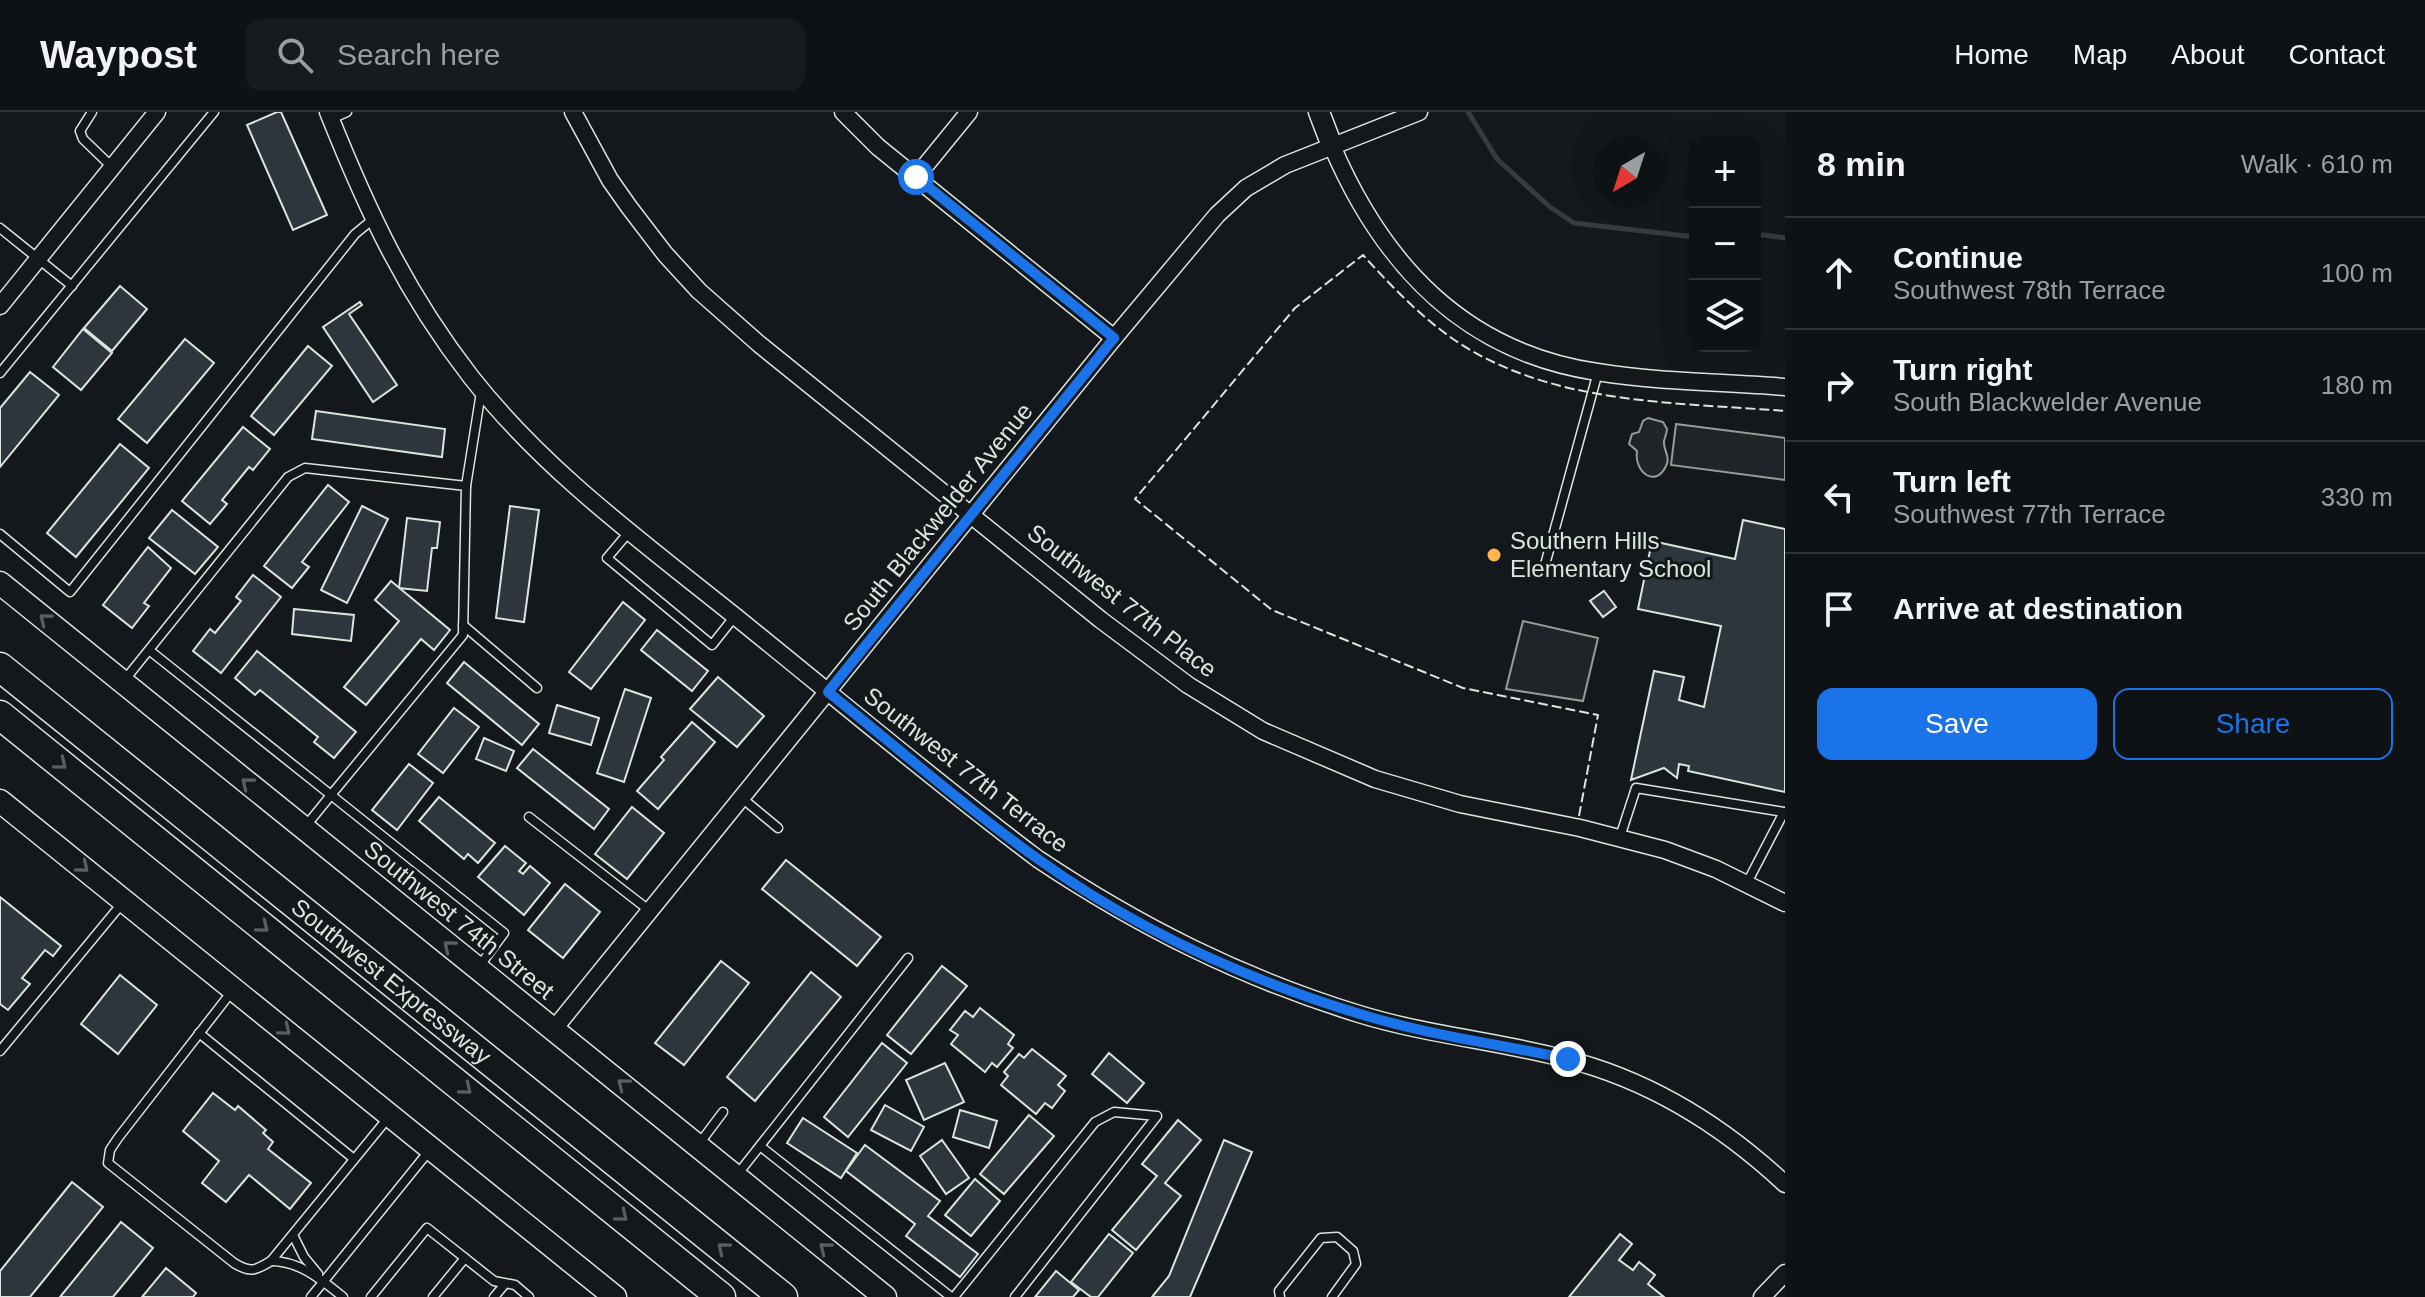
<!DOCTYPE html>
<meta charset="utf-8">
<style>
:root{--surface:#0f1215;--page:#181b1e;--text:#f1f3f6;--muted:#9b9ea0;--line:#2f3234;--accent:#1a73e8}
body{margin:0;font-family:Helvetica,sans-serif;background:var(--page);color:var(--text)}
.controls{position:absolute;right:24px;top:24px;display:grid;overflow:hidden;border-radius:16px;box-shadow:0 8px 32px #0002}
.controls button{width:72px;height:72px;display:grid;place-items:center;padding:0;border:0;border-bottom:2px solid var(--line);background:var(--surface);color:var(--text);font:40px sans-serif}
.compass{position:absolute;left:1593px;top:24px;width:72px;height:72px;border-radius:50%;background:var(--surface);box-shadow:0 8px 32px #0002;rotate:219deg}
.stop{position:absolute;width:24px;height:24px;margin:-18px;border:6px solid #1a73e8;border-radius:50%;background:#fff}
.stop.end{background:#1a73e8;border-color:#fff;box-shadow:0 2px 8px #0008}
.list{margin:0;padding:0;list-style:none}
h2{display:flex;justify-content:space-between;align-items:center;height:104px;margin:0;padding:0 32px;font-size:34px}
h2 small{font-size:26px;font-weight:400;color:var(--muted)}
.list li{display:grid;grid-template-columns:52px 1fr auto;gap:24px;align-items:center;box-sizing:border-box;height:112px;padding:0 32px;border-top:2px solid var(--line)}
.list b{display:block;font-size:30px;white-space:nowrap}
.list p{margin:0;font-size:26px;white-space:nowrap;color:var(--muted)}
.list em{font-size:26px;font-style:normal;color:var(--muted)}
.actions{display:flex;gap:16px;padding:24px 32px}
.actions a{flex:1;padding:18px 0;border:2px solid var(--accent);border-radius:16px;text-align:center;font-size:28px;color:var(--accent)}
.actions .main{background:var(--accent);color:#fff}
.icon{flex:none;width:44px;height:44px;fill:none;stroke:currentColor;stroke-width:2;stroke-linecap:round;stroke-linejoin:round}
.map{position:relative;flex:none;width:1785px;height:1185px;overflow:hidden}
header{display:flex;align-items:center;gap:48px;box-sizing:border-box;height:112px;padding:0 40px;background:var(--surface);border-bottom:2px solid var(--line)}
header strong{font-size:38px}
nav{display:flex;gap:44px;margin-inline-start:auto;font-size:28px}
.search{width:560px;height:72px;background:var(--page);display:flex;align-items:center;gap:20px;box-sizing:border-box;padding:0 28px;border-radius:16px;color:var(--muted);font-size:30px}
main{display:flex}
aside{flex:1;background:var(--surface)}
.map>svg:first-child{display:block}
</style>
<header>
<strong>Waypost</strong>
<div class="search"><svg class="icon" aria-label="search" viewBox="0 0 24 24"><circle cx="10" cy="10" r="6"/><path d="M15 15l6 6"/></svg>Search here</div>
<nav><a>Home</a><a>Map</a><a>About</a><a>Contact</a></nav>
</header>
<main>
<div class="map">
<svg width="1785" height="1185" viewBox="0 0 1785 1185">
<rect width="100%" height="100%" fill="#14181c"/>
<g fill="#202428" stroke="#939e99" stroke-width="2">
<path d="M1648,306L1663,310L1667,317C1667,321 1665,325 1664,329C1663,338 1671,345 1666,354C1656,376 1634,361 1637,339L1629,332L1632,322L1639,320L1643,309Z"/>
<path d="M1676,312L1785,326V368L1671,353Z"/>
<path d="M1523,509L1598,526L1583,589L1506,577Z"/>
</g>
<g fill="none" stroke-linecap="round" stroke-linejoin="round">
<g stroke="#363b3e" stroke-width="5">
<path d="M1468,0L1497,47L1550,95L1574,111L1695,125"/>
<path d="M1755,122L1785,126"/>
</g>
</g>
<g fill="#2c363c" stroke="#d8e6dc" stroke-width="2">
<path d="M277,0H281L327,103L293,118L247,13Z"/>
<path d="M120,174L147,197L112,239L84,216Z"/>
<path d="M360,190L362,193L349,202L397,273L373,290L323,215Z"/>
<path d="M83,217L112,241L81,278L53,255Z"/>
<path d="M185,227L214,251L147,331L118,307Z"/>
<path d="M308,234L332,254L274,323L251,304Z"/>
<path d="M30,260L59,283L0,355V296Z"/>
<path d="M316,299L445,317L442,345L312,327Z"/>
<path d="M243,315L270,337L253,358L249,355L222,388L227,392L210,412L182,389Z"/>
<path d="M120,332L149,356L76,445L47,421Z"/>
<path d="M328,373L349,390L302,450L309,455L292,476L264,454Z"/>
<path d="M362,394L388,407L347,491L321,478Z"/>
<path d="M510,394L539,398L524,510L496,506Z"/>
<path d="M172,398L218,435L195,462L149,426Z"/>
<path d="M407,406L440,410L437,436H432L427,479L399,476Z"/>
<path d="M1743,408L1785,417V680L1688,659L1689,654L1679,652L1677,666L1664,656L1631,668L1654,559L1684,565L1679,588L1704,595L1721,514L1638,497L1652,429L1735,447Z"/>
<path d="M148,435L171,456L144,491L149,494L132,516L103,493Z"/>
<path d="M253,463L281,485L221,561L193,539L210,517L215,521L241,489L236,485Z"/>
<path d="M391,469L450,518L434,538L421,527L366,593L344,575L399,509L375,488Z"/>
<path d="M1604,479L1616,495L1603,505L1590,489Z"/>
<path d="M623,490L645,508L591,577L569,560Z"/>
<path d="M294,497L354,503L351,529L292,522Z"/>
<path d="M657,518L708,559L692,579L641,538Z"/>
<path d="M257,539L356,620L334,646L314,630L318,625L260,578L255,583L235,566Z"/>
<path d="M464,550L539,612L522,633L447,571Z"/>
<path d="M718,565L764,604L737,635L690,597Z"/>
<path d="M625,577L651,586L624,670L597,661Z"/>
<path d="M557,593L599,606L591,633L549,621Z"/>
<path d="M454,596L479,615L443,661L418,642Z"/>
<path d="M692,610L715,630L658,697L637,679L664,648L661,645Z"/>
<path d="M484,626L514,639L506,659L476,647Z"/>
<path d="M533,637L609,697L594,717L517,656Z"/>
<path d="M409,652L433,671L397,718L372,698Z"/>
<path d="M439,685L495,731L478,751L468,742L464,747L419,709Z"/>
<path d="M632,695L664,721L627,767L595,742Z"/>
<path d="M505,734L526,751L519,759L523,762L530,754L550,771L524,803L478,765Z"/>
<path d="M786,748L881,825L857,854L762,777Z"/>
<path d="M565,772L600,800L563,846L528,818Z"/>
<path d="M0,785L61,834L53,844L45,838L22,866L30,872L8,898L0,892Z"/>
<path d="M721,849L749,871L684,953L655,931Z"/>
<path d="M942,854L967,874L911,942L887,923Z"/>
<path d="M811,860L841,885L755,989L727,965Z"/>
<path d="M120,863L157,893L118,942L81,912Z"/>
<path d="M980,896L1014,923L1008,932L1013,936L997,955L992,951L985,960L951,932L958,923L950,918L965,899L973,905Z"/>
<path d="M882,931L907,951L848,1025L824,1005Z"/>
<path d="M1032,937L1066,964L1058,973L1065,979L1052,996L1045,991L1036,1002L1001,973L1008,964L1004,960L1019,942L1024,946Z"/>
<path d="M1109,941L1144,971L1127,991L1092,962Z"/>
<path d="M945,951L964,990L924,1008L906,968Z"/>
<path d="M213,981L235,998L238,994L266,1018L263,1021L273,1030L268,1037L311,1071L290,1097L249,1063L226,1090L202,1071L219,1049L183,1019Z"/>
<path d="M885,993L924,1015L911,1039L871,1018Z"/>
<path d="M960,998L997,1009L989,1036L953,1025Z"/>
<path d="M1029,1003L1054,1024L1004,1082L980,1062Z"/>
<path d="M803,1006L857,1041L841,1066L787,1031Z"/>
<path d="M1178,1008L1201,1028L1165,1071L1181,1084L1136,1138L1112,1118L1157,1064L1142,1052Z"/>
<path d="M942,1028L969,1066L946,1082L920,1044Z"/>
<path d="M1224,1028L1252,1040L1190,1185H1152L1169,1164Z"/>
<path d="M865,1033L940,1089L928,1104L978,1142L960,1165L906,1124L915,1112L846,1059Z"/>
<path d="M975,1067L1000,1089L971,1124L945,1103Z"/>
<path d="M72,1070L103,1095L30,1185H0V1159Z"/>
<path d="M121,1110L153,1136L113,1185H60Z"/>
<path d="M1109,1122L1133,1141L1098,1185H1091L1071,1170Z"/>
<path d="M1620,1122L1632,1132L1619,1148L1633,1158L1639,1150L1655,1163L1648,1172L1664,1185H1569Z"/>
<path d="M166,1156L196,1181L193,1185H142Z"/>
<path d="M1056,1159L1079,1178L1073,1185H1035Z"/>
</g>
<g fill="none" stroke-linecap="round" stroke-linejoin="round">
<defs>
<g id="service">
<path d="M92,0L80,19L83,27L112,55"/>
<path d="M331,7L347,0"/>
<path d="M0,116L72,174"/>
<path d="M0,261L214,0"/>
<path d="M466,374L481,280"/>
<path d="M629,420L607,446L712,533L735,504"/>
<path d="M0,422L70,480L355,122L372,108"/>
<path d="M1543,460L1598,260"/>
<path d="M463,513L537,576"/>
<path d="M123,570L288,365L305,356L466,374L463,523L331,683L149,538"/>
<path d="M742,686L778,716"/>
<path d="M529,705L650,799"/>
<path d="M305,715L331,683L504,821L478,856"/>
<path d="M1620,725L1636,676L1784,700L1747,771"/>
<path d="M233,878L118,1026L110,1038L108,1051L234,1151C250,1161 255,1159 271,1149L388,1006"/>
<path d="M199,921L354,1047"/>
<path d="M0,939L124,789"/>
<path d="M699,1032L723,1000"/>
<path d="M760,1034L951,1185"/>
<path d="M737,1063L908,846"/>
<path d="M293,1123L304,1145L318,1162"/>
<path d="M271,1149C300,1149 322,1168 343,1185"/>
<path d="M311,1185L429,1039"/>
<path d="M371,1185L427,1116L494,1169L515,1173L529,1185"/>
<path d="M433,1185L465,1146"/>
<path d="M494,1185L505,1172"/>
<path d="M954,1185L1095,1010L1114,1000L1157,1004L1015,1185"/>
<path d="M1280,1185L1279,1179L1321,1126L1337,1125L1353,1139L1356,1152L1332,1185"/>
</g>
<g id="minor">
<path d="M328,0C368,100 405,180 471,265C544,358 640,428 731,501C833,583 933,668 1038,747C1140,815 1242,866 1359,902C1427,923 1498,929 1566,947C1649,968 1723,1014 1785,1072"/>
<path d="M573,0L610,68L629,95L665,142L699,179L759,232L1101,508L1188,573L1263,619L1375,667L1460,692L1580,716L1665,738L1716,757L1785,791"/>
<path d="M843,0L878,35L1114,226"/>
<path d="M1332,34C1383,153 1464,240 1597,260C1659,270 1723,270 1785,275"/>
<path d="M916,65L969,0"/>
<path d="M0,194L157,0"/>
<path d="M554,917L1114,226L1217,103L1246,76L1285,53L1419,0"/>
<path d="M1762,1185L1785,1161"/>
</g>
<path id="tertiary" d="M1319,0L1332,34"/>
<g id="secondary">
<path d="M0,471L885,1185"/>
<path d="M0,689L615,1185"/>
</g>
<g id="motorway">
<path id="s1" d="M0,555L783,1185"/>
<path d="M0,603L721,1185"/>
</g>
</defs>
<use href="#service" stroke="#d8e6dc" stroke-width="11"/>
<use href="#minor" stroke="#d8e6dc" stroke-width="19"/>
<use href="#tertiary" stroke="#d8e6dc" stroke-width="23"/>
<use href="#secondary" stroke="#d8e6dc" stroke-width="25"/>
<use href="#motorway" stroke="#d8e6dc" stroke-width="31"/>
<use href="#service" stroke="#14181c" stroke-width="8"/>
<use href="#minor" stroke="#14181c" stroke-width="16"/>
<use href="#tertiary" stroke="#14181c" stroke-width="20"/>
<use href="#secondary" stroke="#14181c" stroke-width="22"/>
<use href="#motorway" stroke="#14181c" stroke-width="28"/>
<path stroke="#d8e6dc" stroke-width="2" stroke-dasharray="10 4" stroke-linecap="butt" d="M1579,704L1598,603L1463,576L1272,498L1135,387L1295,196L1363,143C1391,174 1419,203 1453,227C1550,293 1672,290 1785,299"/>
</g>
<defs><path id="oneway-chevron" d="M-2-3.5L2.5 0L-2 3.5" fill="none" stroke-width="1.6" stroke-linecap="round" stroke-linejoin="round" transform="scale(2)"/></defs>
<g stroke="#59605f">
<use href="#oneway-chevron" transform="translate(45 507) rotate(-141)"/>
<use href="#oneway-chevron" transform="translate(61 652) rotate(39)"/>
<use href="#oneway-chevron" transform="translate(247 671) rotate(-141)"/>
<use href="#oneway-chevron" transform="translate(83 755) rotate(39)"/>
<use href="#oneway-chevron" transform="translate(263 815) rotate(39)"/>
<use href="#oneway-chevron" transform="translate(449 834) rotate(-141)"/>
<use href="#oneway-chevron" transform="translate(285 918) rotate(39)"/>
<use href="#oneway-chevron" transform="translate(623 972) rotate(-141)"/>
<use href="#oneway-chevron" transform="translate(466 977) rotate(39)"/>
<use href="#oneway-chevron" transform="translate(622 1104) rotate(39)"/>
<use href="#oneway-chevron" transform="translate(723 1136) rotate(-141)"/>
<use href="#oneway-chevron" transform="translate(825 1136) rotate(-141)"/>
</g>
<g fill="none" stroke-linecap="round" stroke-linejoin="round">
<path stroke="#1a73e8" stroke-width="10" d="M916,65L1114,226L828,580C898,636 965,695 1038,747C1135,817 1245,867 1360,902C1427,923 1499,932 1568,947"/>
</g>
<circle fill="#ffb74d" stroke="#14181c" stroke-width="3" cx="1494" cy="443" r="8"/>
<g text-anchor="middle" stroke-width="6" stroke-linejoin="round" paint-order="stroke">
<g font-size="24" fill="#d8e6dc" stroke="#14181c">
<text transform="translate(938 405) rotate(-51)" y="8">South Blackwelder Avenue</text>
<text transform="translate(1122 489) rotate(38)" y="8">Southwest 77th Place</text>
<text transform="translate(966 658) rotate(38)" y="8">Southwest 77th Terrace</text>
<text transform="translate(459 808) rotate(39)" y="8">Southwest 74th Street</text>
<text dy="8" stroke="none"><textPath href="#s1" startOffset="502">Southwest Expressway</textPath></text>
</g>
<g font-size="24" fill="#d8e6dc" stroke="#14181c" text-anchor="start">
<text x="1510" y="437">Southern Hills<tspan x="1510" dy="28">Elementary School</tspan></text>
</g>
</g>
</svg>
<div class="controls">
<button>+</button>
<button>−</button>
<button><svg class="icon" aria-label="layers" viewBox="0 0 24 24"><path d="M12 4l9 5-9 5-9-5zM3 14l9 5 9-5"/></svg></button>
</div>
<svg class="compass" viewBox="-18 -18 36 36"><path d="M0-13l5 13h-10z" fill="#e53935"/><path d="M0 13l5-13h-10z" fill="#9b9ea0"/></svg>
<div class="stop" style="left:916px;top:65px"></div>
<div class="stop end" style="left:1568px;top:947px"></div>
</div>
<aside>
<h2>8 min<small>Walk · 610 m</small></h2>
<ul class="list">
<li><svg class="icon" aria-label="ahead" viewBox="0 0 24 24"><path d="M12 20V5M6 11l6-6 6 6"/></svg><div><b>Continue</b><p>Southwest 78th Terrace</p></div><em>100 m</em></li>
<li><svg class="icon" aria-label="right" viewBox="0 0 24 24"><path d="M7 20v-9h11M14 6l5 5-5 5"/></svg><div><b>Turn right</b><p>South Blackwelder Avenue</p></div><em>180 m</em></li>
<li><svg class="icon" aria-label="left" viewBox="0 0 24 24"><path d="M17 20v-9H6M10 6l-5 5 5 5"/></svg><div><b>Turn left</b><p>Southwest 77th Terrace</p></div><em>330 m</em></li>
<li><svg class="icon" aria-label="arrive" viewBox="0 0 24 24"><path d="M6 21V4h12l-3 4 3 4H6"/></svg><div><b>Arrive at destination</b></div></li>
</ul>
<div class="actions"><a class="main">Save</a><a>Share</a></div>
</aside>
</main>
